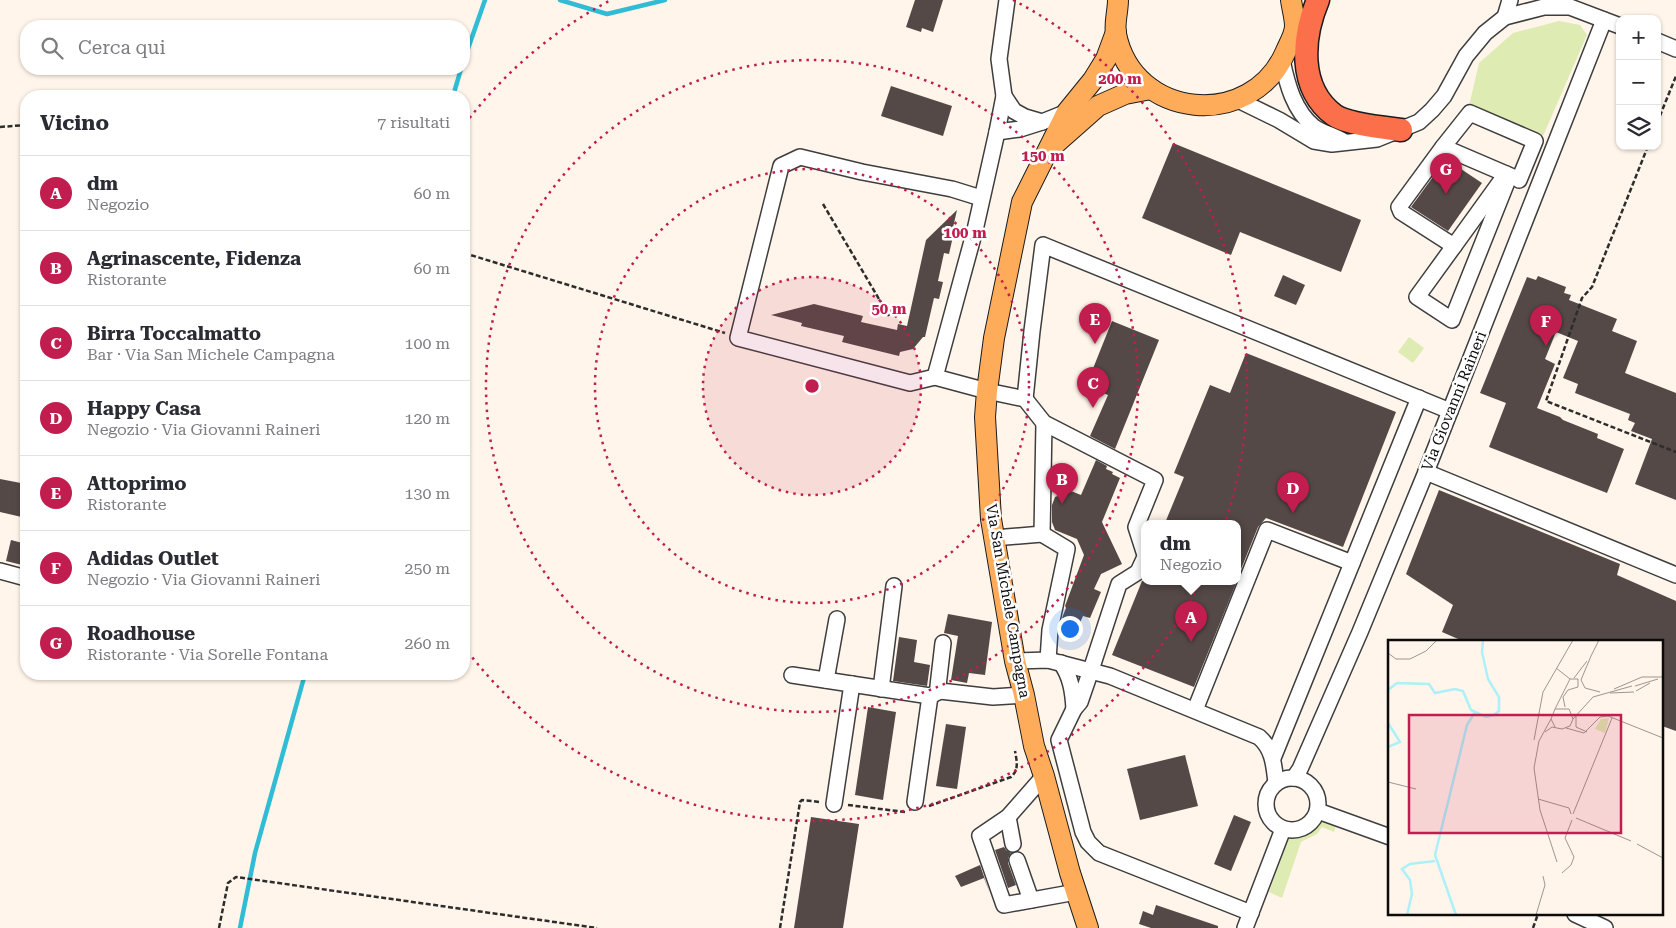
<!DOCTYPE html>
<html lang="it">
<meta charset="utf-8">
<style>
:root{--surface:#fff;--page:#f7f7f7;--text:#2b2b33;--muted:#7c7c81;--line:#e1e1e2;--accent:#c11d4f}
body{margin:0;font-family:"Roboto Serif",serif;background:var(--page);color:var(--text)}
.controls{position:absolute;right:15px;top:15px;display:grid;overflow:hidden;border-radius:10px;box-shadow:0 1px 4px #0004}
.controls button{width:45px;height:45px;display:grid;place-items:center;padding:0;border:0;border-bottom:1px solid var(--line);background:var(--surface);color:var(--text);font:25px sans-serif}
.you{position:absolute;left:1069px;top:628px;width:18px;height:18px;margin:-12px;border:4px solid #fff;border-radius:50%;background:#1a73e8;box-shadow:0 0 0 8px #1a73e833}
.badge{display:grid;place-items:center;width:32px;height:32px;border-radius:50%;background:var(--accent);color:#fff;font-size:16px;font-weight:700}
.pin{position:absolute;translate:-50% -41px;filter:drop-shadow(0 1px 2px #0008)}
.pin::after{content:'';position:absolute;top:26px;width:18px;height:15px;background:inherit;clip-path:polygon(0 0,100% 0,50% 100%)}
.popup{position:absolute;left:1141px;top:520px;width:100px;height:65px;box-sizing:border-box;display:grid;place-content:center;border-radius:10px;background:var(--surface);filter:drop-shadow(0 1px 4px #0005);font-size:16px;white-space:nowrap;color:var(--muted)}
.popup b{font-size:19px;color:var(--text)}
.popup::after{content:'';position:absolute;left:50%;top:100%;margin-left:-10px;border:10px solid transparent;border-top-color:var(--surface)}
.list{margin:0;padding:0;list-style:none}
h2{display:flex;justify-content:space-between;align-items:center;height:65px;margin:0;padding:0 20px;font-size:21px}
h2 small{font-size:16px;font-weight:400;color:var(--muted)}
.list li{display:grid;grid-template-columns:32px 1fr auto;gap:15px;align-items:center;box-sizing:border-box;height:75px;padding:0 20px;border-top:1px solid var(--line)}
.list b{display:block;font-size:19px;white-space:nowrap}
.list p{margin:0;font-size:16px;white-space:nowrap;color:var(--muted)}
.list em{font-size:16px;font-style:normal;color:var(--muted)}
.icon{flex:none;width:28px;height:28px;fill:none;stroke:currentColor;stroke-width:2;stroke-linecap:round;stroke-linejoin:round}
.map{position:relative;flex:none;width:1676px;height:928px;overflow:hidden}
.search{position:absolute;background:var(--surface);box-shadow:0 1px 4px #0004;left:20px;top:20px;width:450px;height:55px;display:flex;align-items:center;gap:12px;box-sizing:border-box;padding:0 18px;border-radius:20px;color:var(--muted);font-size:19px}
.panel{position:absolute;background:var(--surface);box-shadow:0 1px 4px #0004;left:20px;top:90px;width:450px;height:590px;border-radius:20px}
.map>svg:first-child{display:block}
</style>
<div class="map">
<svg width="1676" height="928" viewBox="0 0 1676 928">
<rect width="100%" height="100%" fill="#fff5ea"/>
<g fill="#deebb2">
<path d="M1559,21L1580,25L1587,35L1543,136L1469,106L1479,63L1513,33Z"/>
<path d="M1409,337L1424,348L1413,363L1398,352Z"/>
<path d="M1321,817L1337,822L1334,832L1322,827L1317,834L1301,842L1282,898L1269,892L1289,838L1315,827Z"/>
</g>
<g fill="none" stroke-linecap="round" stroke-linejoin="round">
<g stroke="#2fbcd4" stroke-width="4.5">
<path d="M560,0L607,14L665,0"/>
<path d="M464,60L485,0"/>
<path d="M453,96L461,69"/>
<path d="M240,928L255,853L305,674"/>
</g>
</g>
<g fill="#544947">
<path d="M915,0H943L933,32L922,28L921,32L906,27Z"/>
<path d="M891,86L952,106L943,136L881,116Z"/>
<path d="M1173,143L1361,220L1341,272L1240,232L1231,255L1142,218Z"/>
<path d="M1446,159L1482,183L1448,231L1411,207Z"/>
<path d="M957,210L952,232H954L949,254L944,253L938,281L943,282L939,299L934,298L925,337H923L913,349L900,352L899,356L842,342L844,336L801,326L802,323L771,315L814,304L863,316L861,322L897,330L898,324L907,326L926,240Z"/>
<path d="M1283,275L1305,285L1296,305L1274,296Z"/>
<path d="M1538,276L1566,287L1564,293L1571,295L1569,300L1617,319L1612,331L1637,341L1625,373L1676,393V500L1635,484L1652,439L1631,431L1635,423L1628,420L1630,414L1575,393L1578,384L1563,378L1578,341L1556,332L1545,359L1555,364L1537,408L1560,417L1563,420L1598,434L1597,438L1624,449L1607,493L1489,447L1506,403L1480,393L1527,277L1536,280Z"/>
<path d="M1112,321L1159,340L1115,449L1090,436L1108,395L1086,386Z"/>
<path d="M1246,353L1396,412L1343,547L1266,518L1258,527L1237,579V523H1165L1184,477L1174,473L1210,385L1230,393Z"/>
<path d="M1096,460L1107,466L1106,469L1113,472L1112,474L1120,478L1102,522L1122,564L1101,574L1094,589L1101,592L1090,618L1083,616L1079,625L1062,618L1066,608L1065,606L1084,555L1077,539L1055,530L1052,522V505L1055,497L1071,491L1081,495Z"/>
<path d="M0,479L26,484V518L0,512Z"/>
<path d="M1439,490L1620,564L1617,575L1676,601V731L1662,726V642H1465L1442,632L1453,605L1406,574Z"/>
<path d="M11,540L26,544V566L6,561Z"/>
<path d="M1142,581H1237L1194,687L1112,655Z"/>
<path d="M948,614L992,622L985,675L969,673L967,683L951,680L958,636L944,633Z"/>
<path d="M899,637L917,640L914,662L930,665L927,686L893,681Z"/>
<path d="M868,707L896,712L883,800L855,795Z"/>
<path d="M946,724L966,727L957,789L936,786Z"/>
<path d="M1185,755L1198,806L1140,820L1127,769Z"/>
<path d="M1234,815L1251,822L1231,871L1214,864Z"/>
<path d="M811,817L859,824L843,928H794Z"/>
<path d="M1004,847L1006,850L1011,853L1008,858V863L1016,885L1008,888L995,850Z"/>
<path d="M980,865L990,894L984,878L961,887L955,876Z"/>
<path d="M1156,905L1218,926V928H1151L1139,924L1143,911L1153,915Z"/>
</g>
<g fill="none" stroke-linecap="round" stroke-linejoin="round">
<defs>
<g id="minor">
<path d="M1505,17L1510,0"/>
<path d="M1657,41L1676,49"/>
<path d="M1282,60C1287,84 1294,111 1314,127C1322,133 1334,135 1343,141"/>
<path d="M1004,96L1014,111L1025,117L1042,122L1067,112"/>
<path d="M1238,100L1279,120L1314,141L1332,144L1377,139L1419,122L1432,110L1444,96L1466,56L1485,33L1505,17L1544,7H1570L1620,26"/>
<path d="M997,132L1020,129L1042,122"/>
<path d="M1443,147L1513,177"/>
<path d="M1506,174L1454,246L1401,212L1399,207L1443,147L1470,113L1535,141L1519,180"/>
<path d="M981,198L952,189L862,172L800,157L781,166L738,338L910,383L935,377L987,391L1025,399L1044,423L1155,480L1136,527L1145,555"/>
<path d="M1454,246L1417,297L1452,320L1507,182"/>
<path d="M935,377L975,230L997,132L1004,96L999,59L1007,0"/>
<path d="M1025,399L1032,331L1043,245L1450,411"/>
<path d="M1426,472L1676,575"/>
<path d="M1042,534L1067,549L1050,630L1048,660"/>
<path d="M994,538L1042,534L1044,423"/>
<path d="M0,571L26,578"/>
<path d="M943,643L938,686L940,691L993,697L1024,695"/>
<path d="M1015,661L1048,660L1110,676L1259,737C1273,749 1274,765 1276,783"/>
<path d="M1061,663C1071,677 1073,692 1074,709L1080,702L1091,670L1119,584L1138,572L1145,557"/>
<path d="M792,675L930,696L940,691"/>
<path d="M826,680L837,619"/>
<path d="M881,689L894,586"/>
<path d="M1074,709L1059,740L1083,832L1088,842L1099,853L1251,913"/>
<path d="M1195,710L1267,530L1352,563"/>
<path d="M1273,758L1419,398"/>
<path d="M1044,776L1008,817L980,836L1004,905L1076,892"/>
<circle cx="1292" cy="804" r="26"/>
<path d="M1294,778L1300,769L1360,632L1426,472L1604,20"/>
<path d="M915,802L930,696"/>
<path d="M834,804L852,684"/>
<path d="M1318,811L1390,837"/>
<path d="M1008,817L1013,844"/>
<path d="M1017,860L1031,900"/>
<path d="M1575,914L1605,928"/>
<path d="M1245,928L1283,829"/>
</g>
<g id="major">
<path d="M1118,0C1118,11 1114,24 1116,34C1133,120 1252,131 1286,51C1289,44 1295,34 1295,26C1295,18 1292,8 1291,0"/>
<path d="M1055,144L1098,106L1125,94L1151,89"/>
<path d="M1088,928L1070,873L1044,776L1034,746L1024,695L1015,661L991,519L985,417L987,391L994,338L1022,202L1067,112L1093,80L1106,59L1116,32"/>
</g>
<path id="highway" d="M1318,0C1302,38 1298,88 1334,115C1346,124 1386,128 1401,130"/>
</defs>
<use href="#minor" stroke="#3e3e3e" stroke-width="18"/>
<use href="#major" stroke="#1c1c1c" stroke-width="22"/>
<use href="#highway" stroke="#1c1c1c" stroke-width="25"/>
<g stroke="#2d2d2d" stroke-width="2.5" stroke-dasharray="5 2.5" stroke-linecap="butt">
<path d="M1657,123L1676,76"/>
<path d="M0,127L26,125"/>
<path d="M1648,146L1592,287L1582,298L1546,401L1676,452"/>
<path d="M823,204L889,316"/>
<path d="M464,253L725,333"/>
<path d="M26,453V452"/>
<path d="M848,805L905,812"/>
<path d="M929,806L1011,777C1019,770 1017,762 1015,751"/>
<path d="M219,928L228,883L236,877L597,928"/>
<path d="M780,928L800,802L802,800L820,802"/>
<path d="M1533,928L1538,914"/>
</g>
<use href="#minor" stroke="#fff" stroke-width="15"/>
<use href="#major" stroke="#ffac5a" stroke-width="20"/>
<use href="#highway" stroke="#fc6f4b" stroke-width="22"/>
</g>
<circle cx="812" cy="386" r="109" fill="#c11d4f" fill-opacity=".12"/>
<g fill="none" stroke="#c11d4f" stroke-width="2.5" stroke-dasharray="2.5 5">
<circle cx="812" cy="386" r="109"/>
<circle cx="812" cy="386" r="217"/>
<circle cx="812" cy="386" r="326"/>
<path d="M465 124A435 435 0 0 1 611 0M1013 0A435 435 0 1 1 465 648"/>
</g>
<g text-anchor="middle" stroke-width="5" stroke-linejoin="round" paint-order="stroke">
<g font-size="15" fill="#0b0b0b" stroke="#fff">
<text transform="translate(1454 401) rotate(-68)" y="5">Via Giovanni Raineri</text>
<text transform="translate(1008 601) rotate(80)" y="5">Via San Michele Campagna</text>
</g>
</g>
<g transform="translate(1388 640)">
<rect width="275" height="275" fill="#fff5ea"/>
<path d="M221,78L217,93L207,89L213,79Z" fill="#deebb2"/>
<path fill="none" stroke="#acf0f9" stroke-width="2.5" d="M0,50L9,43L41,44L47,53L67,49L75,51L83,70L98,77L106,75L111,71V57L100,39L94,12L95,0M0,83L12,102L0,107M19,275L24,254L22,240L14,229L22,224L47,221M68,275L47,215L79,85L87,72"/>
<path fill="none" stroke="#9d9791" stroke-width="1" d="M0,13L8,19H22L38,11L49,0M203,16L211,0M203,16L193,40L197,48L212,52M168,28L182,39M186,38L199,21M247,46L270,39M226,49L254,37H275M248,51L262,43M222,53L246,52M167,69L182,39H190V47L180,50L175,57L177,67M188,75V87L199,92M163,79L151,101L146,128L152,170L169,222M185,79L205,57L244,46M178,88L196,93L212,77L220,76L275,98M157,92L164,87L174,89L182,86L185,79L181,69H167L163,79L167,87M146,100L155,52L185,0M0,142L28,149M150,159L181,168L183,174M185,174L224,78M188,178L243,201M249,204L275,218M174,233L183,225L186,217L177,198L184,180M148,275L157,245L155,236"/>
<path fill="#c11d4f" fill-opacity="0.15" stroke="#c11d4f" stroke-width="2.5" d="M21,75H233V193H21Z"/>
<rect width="275" height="275" fill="none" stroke="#0b0b0b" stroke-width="2.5"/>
</g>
<circle cx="812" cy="386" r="8" fill="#c11d4f" stroke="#fff" stroke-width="2.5"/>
<g font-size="15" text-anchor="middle" font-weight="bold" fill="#c11d4f" stroke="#fff" stroke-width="5" stroke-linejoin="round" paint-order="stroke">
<text x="1120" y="84">200 m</text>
<text x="1043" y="161">150 m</text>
<text x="965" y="238">100 m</text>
<text x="889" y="314">50 m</text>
</g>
</svg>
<div class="controls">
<button>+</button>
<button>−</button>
<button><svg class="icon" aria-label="layers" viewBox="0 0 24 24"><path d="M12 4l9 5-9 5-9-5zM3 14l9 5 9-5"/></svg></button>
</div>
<div class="you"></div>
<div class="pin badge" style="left:1191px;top:642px">A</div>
<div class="popup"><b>dm</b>Negozio</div>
<div class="pin badge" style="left:1062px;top:504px">B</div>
<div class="pin badge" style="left:1093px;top:408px">C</div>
<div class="pin badge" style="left:1293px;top:513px">D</div>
<div class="pin badge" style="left:1095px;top:344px">E</div>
<div class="pin badge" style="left:1546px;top:346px">F</div>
<div class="pin badge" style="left:1446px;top:194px">G</div>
<div class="search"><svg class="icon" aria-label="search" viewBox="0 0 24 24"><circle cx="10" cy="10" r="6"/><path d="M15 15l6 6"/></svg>Cerca qui</div>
<section class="panel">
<h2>Vicino<small>7 risultati</small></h2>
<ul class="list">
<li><span class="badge">A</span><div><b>dm</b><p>Negozio</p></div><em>60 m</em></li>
<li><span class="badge">B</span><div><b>Agrinascente, Fidenza</b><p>Ristorante</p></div><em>60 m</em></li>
<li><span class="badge">C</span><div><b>Birra Toccalmatto</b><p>Bar · Via San Michele Campagna</p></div><em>100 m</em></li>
<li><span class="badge">D</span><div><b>Happy Casa</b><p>Negozio · Via Giovanni Raineri</p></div><em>120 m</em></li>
<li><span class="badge">E</span><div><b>Attoprimo</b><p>Ristorante</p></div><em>130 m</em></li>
<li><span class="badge">F</span><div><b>Adidas Outlet</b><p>Negozio · Via Giovanni Raineri</p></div><em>250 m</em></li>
<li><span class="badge">G</span><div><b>Roadhouse</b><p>Ristorante · Via Sorelle Fontana</p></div><em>260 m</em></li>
</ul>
</section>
</div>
